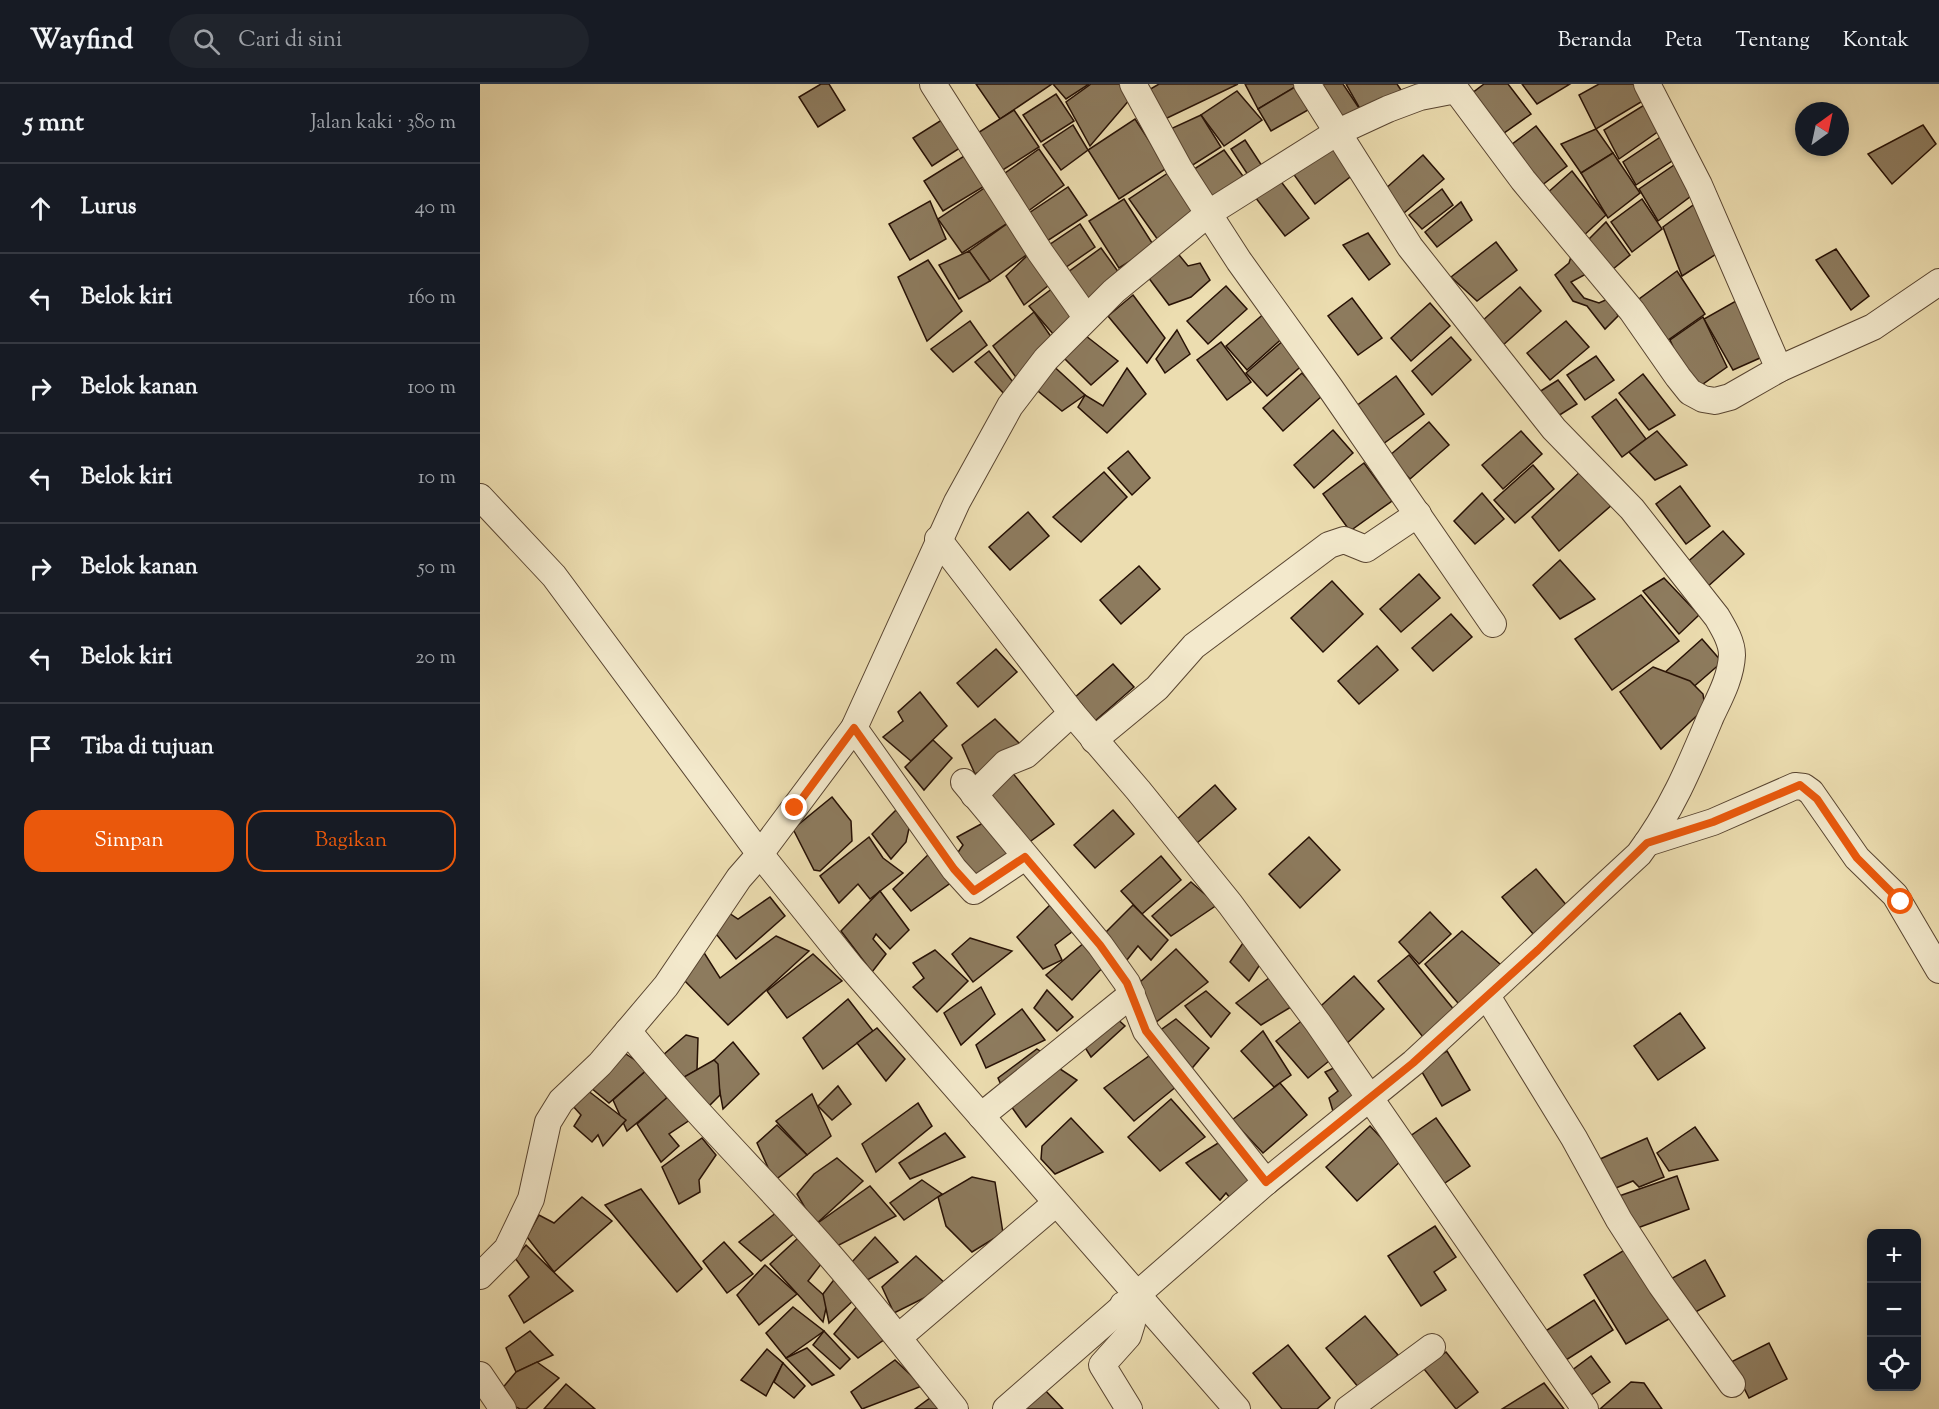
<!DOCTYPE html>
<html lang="id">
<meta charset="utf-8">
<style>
:root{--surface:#171b24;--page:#20242c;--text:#f1f3f6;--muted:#9ea1a6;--line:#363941;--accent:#ea580c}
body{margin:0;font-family:"Sorts Mill Goudy",serif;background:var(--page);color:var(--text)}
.controls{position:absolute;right:18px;bottom:18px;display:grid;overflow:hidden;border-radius:12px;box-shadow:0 3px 9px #0003}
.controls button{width:54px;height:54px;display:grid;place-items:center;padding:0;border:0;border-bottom:2px solid var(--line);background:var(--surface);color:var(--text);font:30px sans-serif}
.compass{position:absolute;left:1315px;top:18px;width:54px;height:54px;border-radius:50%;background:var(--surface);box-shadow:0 3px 9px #0003;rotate:33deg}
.stop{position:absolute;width:18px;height:18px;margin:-14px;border:4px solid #ea580c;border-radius:50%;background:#fff}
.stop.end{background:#ea580c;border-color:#fff;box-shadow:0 2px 6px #0008}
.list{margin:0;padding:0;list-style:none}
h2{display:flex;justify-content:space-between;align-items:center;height:78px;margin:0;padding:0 24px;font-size:26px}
h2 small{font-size:20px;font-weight:400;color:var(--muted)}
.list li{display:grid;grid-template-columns:39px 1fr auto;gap:18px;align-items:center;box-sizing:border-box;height:90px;padding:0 24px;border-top:2px solid var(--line)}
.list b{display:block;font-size:22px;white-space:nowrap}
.list em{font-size:20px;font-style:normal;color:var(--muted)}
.actions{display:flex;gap:12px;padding:18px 24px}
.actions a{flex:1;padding:14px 0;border:2px solid var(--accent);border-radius:18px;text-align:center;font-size:21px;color:var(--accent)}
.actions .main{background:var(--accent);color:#fff}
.icon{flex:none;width:33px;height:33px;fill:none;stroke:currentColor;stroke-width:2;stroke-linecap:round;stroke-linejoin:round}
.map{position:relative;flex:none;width:1459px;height:1325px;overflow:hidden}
header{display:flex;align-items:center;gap:36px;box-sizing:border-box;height:84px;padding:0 30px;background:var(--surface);border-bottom:2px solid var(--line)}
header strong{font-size:28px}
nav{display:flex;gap:33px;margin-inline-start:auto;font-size:21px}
.search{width:420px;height:54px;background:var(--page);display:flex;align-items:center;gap:15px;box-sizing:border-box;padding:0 21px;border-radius:33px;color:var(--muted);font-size:22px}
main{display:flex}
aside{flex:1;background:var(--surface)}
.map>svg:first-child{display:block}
</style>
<header>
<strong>Wayfind</strong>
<div class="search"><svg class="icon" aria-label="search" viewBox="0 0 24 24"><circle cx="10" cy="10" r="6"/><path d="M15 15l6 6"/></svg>Cari di sini</div>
<nav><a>Beranda</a><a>Peta</a><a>Tentang</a><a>Kontak</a></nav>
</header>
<main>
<aside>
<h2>5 mnt<small>Jalan kaki · 380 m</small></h2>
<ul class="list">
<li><svg class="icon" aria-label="ahead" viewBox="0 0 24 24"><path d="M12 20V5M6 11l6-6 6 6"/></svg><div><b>Lurus</b></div><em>40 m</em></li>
<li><svg class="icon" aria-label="left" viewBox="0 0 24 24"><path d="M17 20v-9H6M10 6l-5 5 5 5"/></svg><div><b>Belok kiri</b></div><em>160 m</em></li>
<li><svg class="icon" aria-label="right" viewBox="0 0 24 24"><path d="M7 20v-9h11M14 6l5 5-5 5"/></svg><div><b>Belok kanan</b></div><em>100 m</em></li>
<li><svg class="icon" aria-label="left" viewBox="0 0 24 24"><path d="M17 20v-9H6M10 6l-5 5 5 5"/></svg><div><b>Belok kiri</b></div><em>10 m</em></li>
<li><svg class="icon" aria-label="right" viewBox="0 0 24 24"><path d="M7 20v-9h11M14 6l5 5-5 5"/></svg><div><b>Belok kanan</b></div><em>50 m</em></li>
<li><svg class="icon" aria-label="left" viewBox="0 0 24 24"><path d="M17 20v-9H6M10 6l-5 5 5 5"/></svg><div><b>Belok kiri</b></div><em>20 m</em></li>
<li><svg class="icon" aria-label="arrive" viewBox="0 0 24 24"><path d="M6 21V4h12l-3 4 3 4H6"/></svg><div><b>Tiba di tujuan</b></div></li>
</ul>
<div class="actions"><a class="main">Simpan</a><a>Bagikan</a></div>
</aside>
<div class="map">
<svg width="1459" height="1325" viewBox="0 0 1459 1325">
<rect width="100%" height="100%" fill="#ecddb0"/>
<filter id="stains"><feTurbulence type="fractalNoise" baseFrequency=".00333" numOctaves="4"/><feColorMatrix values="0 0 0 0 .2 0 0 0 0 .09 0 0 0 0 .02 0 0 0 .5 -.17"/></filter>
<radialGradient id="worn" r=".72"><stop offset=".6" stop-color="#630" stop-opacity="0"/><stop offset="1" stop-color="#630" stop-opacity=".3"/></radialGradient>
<g fill="#8d7b5e" stroke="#271105" stroke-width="1.5">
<path d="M341,0H349L365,26L338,43L319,13Z"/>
<path d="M496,0H572L520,35Z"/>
<path d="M573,0H609L586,15Z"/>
<path d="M611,0H640L651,14L610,62L586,18Z"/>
<path d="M679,0H758L683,36L667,7Z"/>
<path d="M765,0H820L778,25Z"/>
<path d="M820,0L835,22L791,47L778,25Z"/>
<path d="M837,0H863L883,30L858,42Z"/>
<path d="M866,0H917L925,12L883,30Z"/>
<path d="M1004,0H1028L1051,30L1017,54L987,13Z"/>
<path d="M1042,0H1090L1057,20Z"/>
<path d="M1119,0H1162L1171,12L1116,45L1099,11Z"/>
<path d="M757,7L782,36L744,62L721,31Z"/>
<path d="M576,10L594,37L561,58L543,31Z"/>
<path d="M1169,18L1186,42L1139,75L1124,46Z"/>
<path d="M534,26L559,63L518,89L493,52Z"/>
<path d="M721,31L741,63L705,86L686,47Z"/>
<path d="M468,32L486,60L452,82L433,54Z"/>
<path d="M655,35L687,84L639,115L608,66Z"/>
<path d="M593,41L608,66L581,86L563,61Z"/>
<path d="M1443,41L1456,60L1412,100L1388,70Z"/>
<path d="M1056,42L1087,82L1057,105L1027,64Z"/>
<path d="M1116,45L1133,69L1101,89L1081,60Z"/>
<path d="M1185,50L1201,71L1156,101L1143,78Z"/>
<path d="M765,56L786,88L772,97L751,65Z"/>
<path d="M852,59L874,90L835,120L812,88Z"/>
<path d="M559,65L584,101L544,130L518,94Z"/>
<path d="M744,66L768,99L731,122L711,87Z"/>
<path d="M489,69L508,100L463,127L444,97Z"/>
<path d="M1133,69L1160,109L1128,134L1101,89Z"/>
<path d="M943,71L964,95L924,129L904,106Z"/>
<path d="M1200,77L1219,106L1178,137L1159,105Z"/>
<path d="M691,87L719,128L678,156L649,115Z"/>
<path d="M1092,87L1126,131L1101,154L1065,111Z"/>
<path d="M799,95L829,134L805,152L775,113Z"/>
<path d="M509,101L531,137L482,169L458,135Z"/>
<path d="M588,103L607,131L561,161L543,133Z"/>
<path d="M962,105L973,121L942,145L929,131Z"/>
<path d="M1223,114L1244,165L1202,192L1183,143Z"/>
<path d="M644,115L674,162L639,184L609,137Z"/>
<path d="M1162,115L1182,145L1152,168L1131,138Z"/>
<path d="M450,117L466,155L430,176L409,140Z"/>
<path d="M981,118L992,136L957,163L945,148Z"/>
<path d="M531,137L552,167L510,197L489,167Z"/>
<path d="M1126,138L1150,171L1127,190L1105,159Z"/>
<path d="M600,140L615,163L582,186L566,163Z"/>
<path d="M888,149L910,180L889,196L863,161Z"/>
<path d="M1016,158L1037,186L997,217L971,193Z"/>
<path d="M1094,163L1108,189L1091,198L1104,214L1119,219L1130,214L1138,232L1125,245L1107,222L1093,217L1075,191L1089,179Z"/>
<path d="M621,164L642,193L605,220L584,191Z"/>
<path d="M1356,165L1389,212L1371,226L1336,176Z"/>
<path d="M695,166L708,182L720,179L730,196L711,213L689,221L668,193Z"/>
<path d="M489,167L510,197L479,215L459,181Z"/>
<path d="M552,167L574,197L544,221L526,192Z"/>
<path d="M448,176L482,227L447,257L418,193Z"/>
<path d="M1197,187L1225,230L1181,261L1155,218Z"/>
<path d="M577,201L599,232L574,251L549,222Z"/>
<path d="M746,202L767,225L728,260L707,237Z"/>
<path d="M1040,203L1061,227L1022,262L1001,238Z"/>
<path d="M653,211L685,254L667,279L628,232Z"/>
<path d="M1263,213L1289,270L1253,286L1224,235Z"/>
<path d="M872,214L902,254L878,271L848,232Z"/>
<path d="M950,219L970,242L931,277L911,254Z"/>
<path d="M554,228L574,257L538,296L513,262Z"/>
<path d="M786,228L806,251L767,286L746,262Z"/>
<path d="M1223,233L1247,283L1213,307L1190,256Z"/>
<path d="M490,237L507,261L473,288L451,265Z"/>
<path d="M1086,237L1109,263L1070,296L1047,269Z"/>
<path d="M697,246L710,270L685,289L676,275Z"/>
<path d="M606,252L638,277L611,301L581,271Z"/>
<path d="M971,253L991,276L952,311L932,287Z"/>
<path d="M805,255L826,278L787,312L766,289Z"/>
<path d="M741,258L771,298L747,316L717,276Z"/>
<path d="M509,267L536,302L527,313L495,278Z"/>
<path d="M1116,272L1134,296L1105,316L1087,291Z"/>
<path d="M569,278L605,311L582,327L552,302Z"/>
<path d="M647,284L666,310L627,349L598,323L605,311L623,322Z"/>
<path d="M822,289L842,312L803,347L783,324Z"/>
<path d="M1163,290L1195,331L1169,346L1139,309Z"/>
<path d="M916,292L944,330L903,360L875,323Z"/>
<path d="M1078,296L1097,320L1078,332L1056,310Z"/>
<path d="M1136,315L1166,355L1142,373L1112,333Z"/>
<path d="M949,338L969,361L930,395L909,372Z"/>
<path d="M853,346L873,369L834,404L814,381Z"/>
<path d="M1041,347L1062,370L1023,405L1002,381Z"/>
<path d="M1177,347L1207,381L1175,396L1149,368Z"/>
<path d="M648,367L670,394L652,411L628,384Z"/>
<path d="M884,379L912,417L870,447L843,410Z"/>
<path d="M1053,381L1074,405L1035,439L1014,416Z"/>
<path d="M1104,384L1133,420L1079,467L1052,433Z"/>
<path d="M624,388L647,413L601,458L573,433Z"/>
<path d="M1200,402L1230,442L1206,460L1176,420Z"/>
<path d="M1002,409L1024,435L995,460L974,437Z"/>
<path d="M548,428L569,452L530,486L509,463Z"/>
<path d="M1243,447L1264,470L1225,505L1204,481Z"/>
<path d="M1080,476L1115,515L1080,535L1053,501Z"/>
<path d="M659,482L680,505L641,540L620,516Z"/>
<path d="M939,490L960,514L921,548L900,525Z"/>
<path d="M1184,494L1219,531L1199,550L1163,507Z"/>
<path d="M852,497L883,530L843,568L811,534Z"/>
<path d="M1161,511L1199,557L1132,606L1095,555Z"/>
<path d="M971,530L992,553L953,587L932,564Z"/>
<path d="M1222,555L1242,578L1203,612L1183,590Z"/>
<path d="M897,562L918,586L879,620L858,597Z"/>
<path d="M516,565L537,588L498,623L477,599Z"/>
<path d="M633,580L654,603L615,637L594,614Z"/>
<path d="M1173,583L1210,597L1223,610L1225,624L1181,665L1140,608Z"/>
<path d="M440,608L467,642L431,677L403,653L423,637L418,628Z"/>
<path d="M515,635L546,666L495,690L482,661Z"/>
<path d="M453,656L472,674L444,706L425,683Z"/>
<path d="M527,682L574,740L544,762L502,709Z"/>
<path d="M735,701L756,725L717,759L696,736Z"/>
<path d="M352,713L371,737L372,757L340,787L334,786L313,745Z"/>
<path d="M416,726L430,740L426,758L411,775L392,750Z"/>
<path d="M633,726L654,750L615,784L594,761Z"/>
<path d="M503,739L535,770L490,802L472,777L483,761L477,753Z"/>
<path d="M389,753L403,774L423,789L390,815L378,800L359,819L340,792Z"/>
<path d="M829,753L860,786L820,824L789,790Z"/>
<path d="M455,764L479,793L431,827L413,805Z"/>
<path d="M681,772L701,796L662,830L641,807Z"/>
<path d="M1056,785L1093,829L1059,857L1022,813Z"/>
<path d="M711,798L737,821L691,852L672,832Z"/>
<path d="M400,807L429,846L410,865L396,850L393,855L406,870L392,888L361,847Z"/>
<path d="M290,813L305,832L256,875L233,846L246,827L258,835Z"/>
<path d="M571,820L597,844L575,861L582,876L563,885L537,853Z"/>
<path d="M653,821L688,856L671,876L658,862L643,881L621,853Z"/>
<path d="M950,828L971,850L939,880L919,858Z"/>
<path d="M982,847L1028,887L983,925L945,880Z"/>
<path d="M296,852L329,867L248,941L201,893L223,867L240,894Z"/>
<path d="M490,854L532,867L493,898L472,870Z"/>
<path d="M605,858L626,880L592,916L566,891Z"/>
<path d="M763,859L781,879L769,897L750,878Z"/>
<path d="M696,865L728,898L675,939L659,899Z"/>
<path d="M455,866L488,897L457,928L433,903L444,894L433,879Z"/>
<path d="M333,870L362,897L307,934L287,907Z"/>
<path d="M929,871L975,927L943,953L898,897Z"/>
<path d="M874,892L904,925L864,962L833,929Z"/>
<path d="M789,894L811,923L781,941L756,919Z"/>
<path d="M501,903L515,930L481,961L464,929Z"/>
<path d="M567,906L593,933L577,947L554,924Z"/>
<path d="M726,907L750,929L731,953L705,922Z"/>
<path d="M368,915L393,947L343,985L323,954Z"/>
<path d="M542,925L565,956L506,984L496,961Z"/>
<path d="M1200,929L1225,964L1178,996L1154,962Z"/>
<path d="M633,931L645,942L611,973L601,957Z"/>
<path d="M696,935L729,964L708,989L675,950Z"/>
<path d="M824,935L854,973L828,994L796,957Z"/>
<path d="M397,944L425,975L406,997L377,959Z"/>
<path d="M783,947L811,991L794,1003L761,967Z"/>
<path d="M206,951L218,954L217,986L197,998L174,979Z"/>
<path d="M253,958L279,990L243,1025L234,976Z"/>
<path d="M557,965L566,971L522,1003L518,994Z"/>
<path d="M967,967L990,1006L962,1022L939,983Z"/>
<path d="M146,970L168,985L129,1019L110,1003Z"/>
<path d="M669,972L697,1002L654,1037L624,1004Z"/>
<path d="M234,976L238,980L240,1011L226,1025L204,993Z"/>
<path d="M574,981L597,996L546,1043L528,1018Z"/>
<path d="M860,981L879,1013L855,1034L849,1014L858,1007L845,988Z"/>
<path d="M168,985L187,1014L147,1047L133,1016Z"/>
<path d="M800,999L827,1031L783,1069L752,1036Z"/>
<path d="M358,1002L371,1020L352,1036L338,1022Z"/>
<path d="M107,1006L146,1036L123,1062L118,1051L112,1058L94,1042L101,1031L92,1021Z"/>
<path d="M191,1010L216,1032L189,1050L199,1062L181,1078L157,1040Z"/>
<path d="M332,1010L351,1052L327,1071L296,1037Z"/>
<path d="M691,1015L725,1053L680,1087L648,1053Z"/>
<path d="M438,1019L452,1042L396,1088L382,1060Z"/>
<path d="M591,1034L623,1068L575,1090L561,1075L562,1062Z"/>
<path d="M956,1034L990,1082L959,1103L926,1055Z"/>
<path d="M297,1041L327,1071L294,1097L277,1059Z"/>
<path d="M890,1042L922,1076L877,1117L846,1083Z"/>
<path d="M1215,1043L1238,1076L1189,1087L1177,1069Z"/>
<path d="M465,1049L485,1073L430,1095L419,1079Z"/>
<path d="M222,1054L236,1071L219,1096L220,1108L199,1120L182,1083Z"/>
<path d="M1167,1054L1184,1093L1159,1103L1153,1097L1131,1106L1118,1076Z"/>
<path d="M743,1056L777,1097L754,1119L746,1109L740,1116L706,1079Z"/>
<path d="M357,1074L383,1097L335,1141L317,1110L334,1090Z"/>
<path d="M1197,1092L1209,1125L1152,1146L1139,1112Z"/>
<path d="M492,1093L515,1098L523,1149L492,1168L466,1142L458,1113Z"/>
<path d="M442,1096L462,1110L424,1136L410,1119Z"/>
<path d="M390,1102L416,1132L351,1165L335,1141Z"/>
<path d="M161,1105L222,1185L197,1208L125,1121Z"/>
<path d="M102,1113L132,1137L74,1188L47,1153L59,1131L74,1139Z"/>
<path d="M297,1128L316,1148L281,1177L259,1158Z"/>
<path d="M955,1142L976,1173L954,1188L966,1206L941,1222L908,1172Z"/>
<path d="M395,1153L418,1178L384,1198L371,1179Z"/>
<path d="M317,1155L345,1175L328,1197L348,1215L343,1238L290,1180Z"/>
<path d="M244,1158L273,1190L247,1209L223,1177Z"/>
<path d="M46,1161L93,1207L44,1239L29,1212L49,1193L35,1174Z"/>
<path d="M1146,1165L1189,1235L1146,1260L1104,1191Z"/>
<path d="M436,1172L468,1202L414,1229L402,1203Z"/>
<path d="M1225,1176L1245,1212L1210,1231L1189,1196Z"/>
<path d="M285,1181L317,1210L279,1241L257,1211Z"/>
<path d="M356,1193L377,1213L349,1239L343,1210Z"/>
<path d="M1114,1216L1133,1246L1083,1278L1064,1248Z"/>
<path d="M379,1220L405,1255L378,1274L354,1250Z"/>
<path d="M313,1223L344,1247L306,1274L286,1249Z"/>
<path d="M885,1232L918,1271L879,1304L846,1264Z"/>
<path d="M50,1247L73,1271L36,1288L26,1264Z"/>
<path d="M344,1247L370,1275L360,1285L333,1261Z"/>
<path d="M1289,1259L1307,1295L1269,1314L1251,1278Z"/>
<path d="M808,1261L850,1314L837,1325H802L773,1289Z"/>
<path d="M327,1264L354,1291L332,1301L306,1274Z"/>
<path d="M287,1265L303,1279L286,1312L261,1296Z"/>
<path d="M966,1268L998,1308L976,1325L944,1285Z"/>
<path d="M1111,1272L1130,1298L1105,1315L1087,1290Z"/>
<path d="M415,1276L442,1302L382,1325L371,1308Z"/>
<path d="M57,1278L79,1294L46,1325H40L15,1313L36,1288Z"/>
<path d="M303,1279L325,1302L314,1314L294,1298Z"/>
<path d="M1151,1298L1164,1299L1182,1325H1120Z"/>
<path d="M1064,1299L1084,1325H1022Z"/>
<path d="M86,1300L115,1325H64Z"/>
<path d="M563,1304L583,1325H543Z"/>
<path d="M450,1314L461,1325H435Z"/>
</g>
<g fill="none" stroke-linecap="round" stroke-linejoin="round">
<defs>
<g id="minor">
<path d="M453,0L560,168L606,233"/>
<path d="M653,0L699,84L759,177L851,305L1013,540"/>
<path d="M1167,0L1219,101L1299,285"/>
<path d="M0,413L74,492L280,770L370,882L757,1325"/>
<path d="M458,455L592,629L658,706L750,820L838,939L1105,1325"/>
<path d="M374,644L474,785L494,807L545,773"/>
<path d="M614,656L677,604L714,562L849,461L864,456L886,465L938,430"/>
<path d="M484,698L620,861L647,899L666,947L786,1098"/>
<path d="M494,711L526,679L546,671L592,629"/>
<path d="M1167,759L1233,738L1315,702L1324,703L1331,708L1377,774L1415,811L1459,886"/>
<path d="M1007,912L1094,1054L1139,1136L1181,1201L1252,1300"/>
<path d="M148,947C210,1024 281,1093 346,1167C391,1218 432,1272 475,1325"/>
<path d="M501,1032L652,910"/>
<path d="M0,1192L27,1165L51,1115L68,1038L81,1017L120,980L186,902L259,794L280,770L374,644L477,418L530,322L566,275L634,207L729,129L856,49L908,25L940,13L976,6L1043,96L1152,227L1198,293L1210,308L1223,315L1235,317L1250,313L1299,285L1393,243L1459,198"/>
<path d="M643,1221L652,1239L648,1252L622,1281L649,1325"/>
<path d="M420,1252L576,1119"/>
<path d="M0,1291L23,1325"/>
<path d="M526,1325L786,1098L933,979L1159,770C1192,726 1210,682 1231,632C1240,613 1251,593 1252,571C1252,558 1244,545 1237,533L1152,425L1074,345L930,163L827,0"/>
<path d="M868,1325L952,1263"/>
</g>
</defs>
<use href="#minor" stroke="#584430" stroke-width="28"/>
<use href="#minor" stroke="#f3e9cc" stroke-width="26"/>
</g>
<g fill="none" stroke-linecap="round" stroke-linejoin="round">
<path stroke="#ea580c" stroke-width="8" d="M315,724L374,644L474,785L494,807L545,773L620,861L647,899L666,947L786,1098L933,979L1058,866L1167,759L1233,738L1320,701L1337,715L1377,774L1421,818"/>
</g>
<rect width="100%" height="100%" filter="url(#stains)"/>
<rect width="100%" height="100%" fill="url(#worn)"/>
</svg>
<div class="controls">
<button>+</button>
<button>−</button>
<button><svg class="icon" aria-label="locate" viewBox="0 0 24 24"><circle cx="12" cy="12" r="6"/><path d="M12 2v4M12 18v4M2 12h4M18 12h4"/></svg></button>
</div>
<svg class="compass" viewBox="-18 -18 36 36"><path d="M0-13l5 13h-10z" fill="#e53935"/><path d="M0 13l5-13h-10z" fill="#9ea1a6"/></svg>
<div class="stop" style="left:1421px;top:818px"></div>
<div class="stop end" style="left:315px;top:724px"></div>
</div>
</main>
